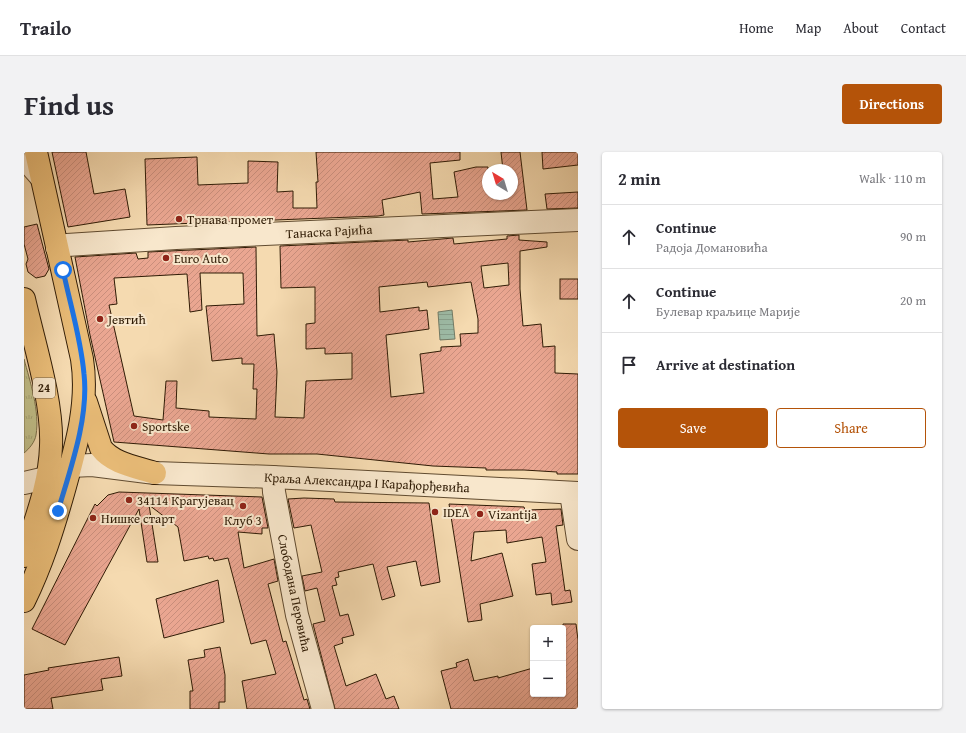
<!DOCTYPE html>
<meta charset="utf-8">
<style>
:root{--surface:#fff;--page:#f2f2f3;--text:#2b2b33;--muted:#7c7c81;--line:#e1e1e2;--accent:#b45309}
body{margin:0;font-family:"Gentium Book Plus",serif;background:var(--page);color:var(--text)}
.controls{position:absolute;right:12px;bottom:12px;display:grid;overflow:hidden;border-radius:4px;box-shadow:0 1px 3px #0004}
.controls button{width:36px;height:36px;display:grid;place-items:center;padding:0;border:0;border-bottom:1px solid var(--line);background:var(--surface);color:var(--text);font:20px sans-serif}
.compass{position:absolute;left:458px;top:12px;width:36px;height:36px;border-radius:50%;background:var(--surface);box-shadow:0 1px 3px #0004;rotate:322deg}
.stop{position:absolute;width:12px;height:12px;margin:-9px;border:3px solid #1a73e8;border-radius:50%;background:#fff}
.stop.end{background:#1a73e8;border-color:#fff;box-shadow:0 1px 4px #0008}
.list{margin:0;padding:0;list-style:none}
h2{display:flex;justify-content:space-between;align-items:center;height:52px;margin:0;padding:0 16px;font-size:17px}
h2 small{font-size:13px;font-weight:400;color:var(--muted)}
.list li{display:grid;grid-template-columns:26px 1fr auto;gap:12px;align-items:center;box-sizing:border-box;height:64px;padding:0 16px;border-top:1px solid var(--line)}
.list b{display:block;font-size:15px;white-space:nowrap}
.list p{margin:0;font-size:13px;white-space:nowrap;color:var(--muted)}
.list em{font-size:13px;font-style:normal;color:var(--muted)}
.actions{display:flex;gap:8px;padding:12px 16px}
.actions a{flex:1;padding:9px 0;border:1px solid var(--accent);border-radius:4px;text-align:center;font-size:14px;color:var(--accent)}
.actions .main{background:var(--accent);color:#fff}
.icon{flex:none;width:22px;height:22px;fill:none;stroke:currentColor;stroke-width:2;stroke-linecap:round;stroke-linejoin:round}
.map{position:relative;flex:none;width:554px;height:557px;overflow:hidden;border-radius:4px}
header{display:flex;align-items:center;gap:24px;box-sizing:border-box;height:56px;padding:0 20px;background:var(--surface);border-bottom:1px solid var(--line)}
header strong{font-size:19px}
nav{display:flex;gap:22px;margin-inline-start:auto;font-size:14px}
.intro{display:flex;align-items:center;justify-content:space-between;box-sizing:border-box;height:96px;padding:0 24px}
h1{margin:0;font-size:28px}
.button{padding:10px 18px;border-radius:4px;background:var(--accent);color:#fff;font-size:14px;font-weight:700}
main{display:flex;gap:24px;padding:0 24px}
aside{flex:1;background:var(--surface);border-radius:4px;box-shadow:0 1px 3px #0004}
.map>svg:first-child{display:block}
</style>
<header>
<strong>Trailo</strong>
<nav><a>Home</a><a>Map</a><a>About</a><a>Contact</a></nav>
</header>
<div class="intro"><h1>Find us</h1><a class="button">Directions</a></div>
<main>
<div class="map">
<svg width="554" height="557" viewBox="0 0 554 557">
<defs>
<pattern id="park-tufts" width="24" height="20" patternUnits="userSpaceOnUse"><rect width="24" height="20" fill="#c0be88"/><path d="M3 7l-1-3M5 7V3M7 7l1-3M15 17l-1-3M17 17v-4M19 17l1-3" fill="none" stroke="#a5a374"/></pattern>
<pattern id="water-rules" width="6" height="5" patternUnits="userSpaceOnUse"><rect width="6" height="5" fill="#9dbba6"/><path d="M0 2.5h6" fill="none" stroke="#88a08d"/></pattern>
<pattern id="building-hatch" width="6" height="6" patternUnits="userSpaceOnUse"><rect width="6" height="6" fill="#eaa691"/><path d="M-1 1l2-2M0 6l6-6M5 7l2-2" fill="none" stroke="#c98e7c"/></pattern>
</defs>
<rect width="100%" height="100%" fill="#f5dab0"/>
<filter id="stains"><feTurbulence type="fractalNoise" baseFrequency=".005" numOctaves="4"/><feColorMatrix values="0 0 0 0 .2 0 0 0 0 .09 0 0 0 0 .02 0 0 0 .5 -.17"/></filter>
<radialGradient id="worn" r=".72"><stop offset=".6" stop-color="#630" stop-opacity="0"/><stop offset="1" stop-color="#630" stop-opacity=".3"/></radialGradient>
<path fill="url(#park-tufts)" stroke="#786c46" d="M0,207C6,229 16,260 12,283C11,290 5,297 0,301Z"/>
<path fill="url(#water-rules)" stroke="#717b66" d="M428,158L431,187L416,188L414,160Z"/>
<g fill="url(#building-hatch)" stroke="#2f1b05" fill-rule="evenodd">
<path d="M28,0H62L70,42L101,37L106,65L44,75Z"/>
<path d="M292,0H436V8L406,11L409,47L434,45L430,20L452,15H464V42H488V18H479L477,0H496L503,58L398,62L396,40L358,48L360,63L354,64L123,73L121,7L173,5L174,33L224,31V9L254,10L253,40L269,39V56H293L292,30H294Z"/>
<path d="M518,0H554V13L519,17Z"/>
<path d="M554,40V56L523,57L521,42Z"/>
<path d="M13,72L25,117L21,124L12,126L4,120L2,112L4,107L0,92V75Z"/>
<path d="M495,83V88L523,90V95L496,99V137L499,174L517,172L519,195L531,194V221L554,222V322H533V320L500,318H462V316L409,314L293,302H245L90,290L66,183L51,105L112,101L114,107L124,106V100L232,95L233,184L250,182L253,220L251,265L280,266L282,229L328,227V201L301,202V196L282,197V172L291,171V135L257,136L256,94L384,88V90L429,86L430,92L483,87V84ZM484,111L485,133L460,136L457,114ZM176,121H219L220,152L182,154L188,209L218,206V212H230L229,237H233L232,267L185,265V259L152,256L153,229H142L139,268L110,264L85,153L93,152L90,126L163,122L166,160L178,158ZM403,130L404,135L447,130L454,167V181L436,182L437,194L417,195V199L396,202L400,241L367,245L362,183L405,177L403,158L395,159V155L356,160L355,135Z"/>
<rect x="536" y="127" width="18" height="20"/>
<path d="M95,340L238,345L244,376H238V382L214,380L220,416L250,407L254,429L244,432L259,490L262,489L280,548L283,547L286,557H223L218,529L252,522L242,488L227,492L204,406L190,409L189,406L185,407L184,404L160,409L154,375L125,353L134,410H123L115,357L41,493L8,477L71,352L73,354L84,343Z"/>
<path d="M280,346L310,347L311,350L405,351L416,430L397,434L392,409L363,415L371,444L358,448L349,412L314,420L315,425L311,426L313,433L308,434L316,464L324,462L330,483L318,486L319,491L310,494L322,534L352,522L362,547L370,544L375,557H311L289,472L301,469L293,436L281,439L278,424L298,420L287,373L270,376L264,347Z"/>
<path d="M425,352L500,355L501,358L537,357L539,373L532,374L541,439L546,438L548,450L528,453L527,441L512,443L508,412L522,410L518,385L483,391L482,378L450,380L447,409L478,401L489,444L456,452L458,468L444,470Z"/>
<path d="M194,428L200,470L140,486L132,447Z"/>
<path d="M539,472H552L554,488V557H427L417,519L433,515L432,511L444,507L450,529L474,524V526L509,516V542H539Z"/>
<path d="M196,495L201,523V550H195V557H166V539H169L164,508L181,505L180,498Z"/>
<path d="M95,505L98,524L77,527L79,538L27,546L29,557H0V523L25,518L24,516Z"/>
</g>
<g fill="none" stroke-linecap="round" stroke-linejoin="round">
<defs>
<g id="minor">
<path d="M0,6L16,24"/>
<path d="M33,96L43,93L152,86L554,68"/>
<path d="M30,322L47,314L68,313L131,321L249,325L554,341"/>
<path d="M249,325L250,340L273,463L299,557"/>
<path d="M0,331L22,326L40,328"/>
<path d="M547,341L554,387"/>
</g>
<g id="major">
<path d="M0,147C10,191 29,250 27,294C26,332 11,369 0,404"/>
<path d="M62,250L77,296C89,312 113,315 131,321"/>
<path d="M0,449C18,412 29,377 40,338C52,295 65,251 58,207L12,0"/>
</g>
</defs>
<use href="#minor" stroke="#604b30" stroke-width="24"/>
<use href="#major" stroke="#2f1b05" stroke-width="24"/>
<use href="#minor" stroke="#f8e7cc" stroke-width="22"/>
<use href="#major" stroke="#eabd78" stroke-width="22"/>
</g>
<g fill="none" stroke-linecap="round" stroke-linejoin="round">
<path stroke="#1a73e8" stroke-width="5" d="M34,359C46,318 65,266 60,222C57,187 46,152 39,118"/>
</g>
<g fill="#8f2418" stroke="#f8e7cc" stroke-width="1.5">
<circle cx="155" cy="67" r="4"/>
<circle cx="142" cy="106" r="4"/>
<circle cx="76" cy="167" r="4"/>
<circle cx="110" cy="274" r="4"/>
<circle cx="105" cy="348" r="4"/>
<circle cx="219" cy="354" r="4"/>
<circle cx="411" cy="360" r="4"/>
<circle cx="456" cy="362" r="4"/>
<circle cx="69" cy="366" r="4"/>
</g>
<g text-anchor="middle" stroke-width="4" stroke-linejoin="round" paint-order="stroke">
<rect fill="#f8e7cc" stroke="#6b5841" stroke-width="1" x="9" y="226" width="22" height="20" rx="3"/>
<g font-size="12" font-weight="bold" fill="#2f1b05">
<text x="20" y="240">24</text>
</g>
<g font-size="13" fill="#2f1b05" stroke="#f8e7cc" text-anchor="start">
<text x="163" y="72">Трнава промет</text>
<text x="150" y="111">Euro Auto</text>
<text x="84" y="172">Јевтић</text>
<text x="118" y="279">Sportske</text>
<text x="113" y="353">34114 Крагујевац</text>
<text x="419" y="365">IDEA</text>
<text x="464" y="367">Vizantija</text>
<text x="77" y="371">Нишке старт</text>
<text x="219" y="373" text-anchor="middle">Клуб 3</text>
</g>
<g font-size="13" fill="#2f1b05" stroke="#f8e7cc">
<text transform="translate(305 79) rotate(-3)" y="5">Танаска Рајића</text>
<text transform="translate(343 330) rotate(3)" y="5">Краља Александра I Карађорђевића</text>
<text transform="translate(271 441) rotate(78)" y="5">Слободана Перовића</text>
</g>
</g>
<rect width="100%" height="100%" filter="url(#stains)"/>
<rect width="100%" height="100%" fill="url(#worn)"/>
</svg>
<div class="controls">
<button>+</button>
<button>−</button>
</div>
<svg class="compass" viewBox="-18 -18 36 36"><path d="M0-13l5 13h-10z" fill="#e53935"/><path d="M0 13l5-13h-10z" fill="#7c7c81"/></svg>
<div class="stop" style="left:39px;top:118px"></div>
<div class="stop end" style="left:34px;top:359px"></div>
</div>
<aside>
<h2>2 min<small>Walk · 110 m</small></h2>
<ul class="list">
<li><svg class="icon" aria-label="ahead" viewBox="0 0 24 24"><path d="M12 20V5M6 11l6-6 6 6"/></svg><div><b>Continue</b><p>Радоја Домановића</p></div><em>90 m</em></li>
<li><svg class="icon" aria-label="ahead" viewBox="0 0 24 24"><path d="M12 20V5M6 11l6-6 6 6"/></svg><div><b>Continue</b><p>Булевар краљице Марије</p></div><em>20 m</em></li>
<li><svg class="icon" aria-label="arrive" viewBox="0 0 24 24"><path d="M6 21V4h12l-3 4 3 4H6"/></svg><div><b>Arrive at destination</b></div></li>
</ul>
<div class="actions"><a class="main">Save</a><a>Share</a></div>
</aside>
</main>
